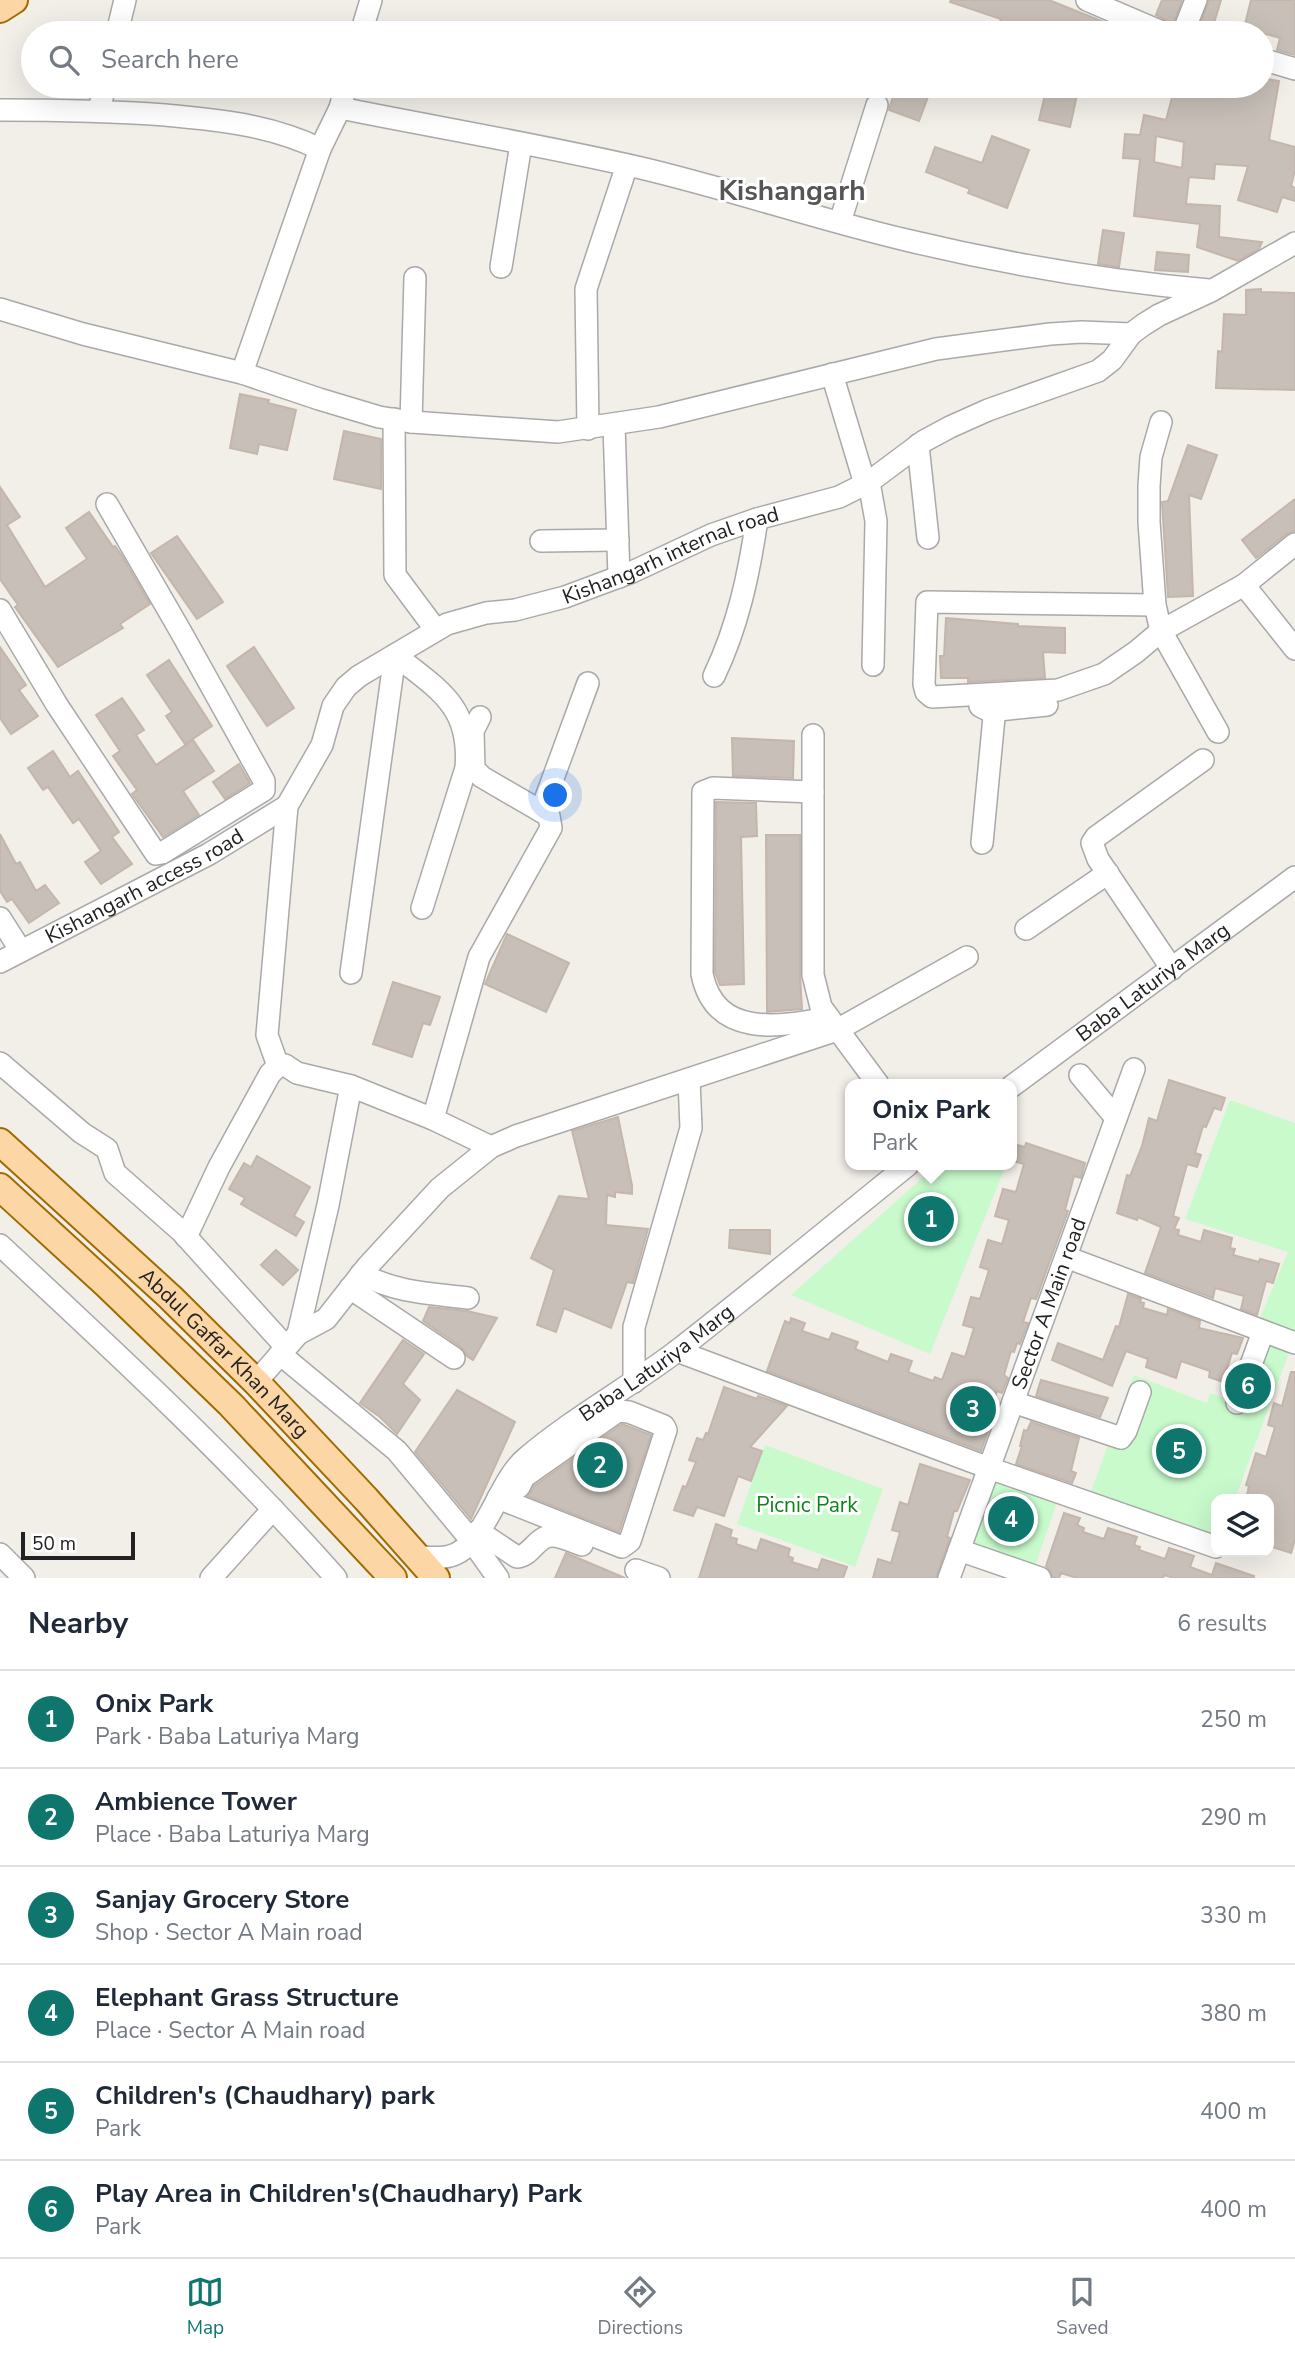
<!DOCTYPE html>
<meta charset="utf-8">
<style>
:root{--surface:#fff;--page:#f2f2f3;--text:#1f2937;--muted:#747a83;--line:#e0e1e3;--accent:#0f766e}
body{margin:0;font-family:"Nunito Sans",sans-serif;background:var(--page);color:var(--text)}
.controls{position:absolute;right:21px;bottom:21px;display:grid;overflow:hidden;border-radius:14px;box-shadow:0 7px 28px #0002}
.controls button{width:63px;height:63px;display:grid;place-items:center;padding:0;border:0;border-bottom:2px solid var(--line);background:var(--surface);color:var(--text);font:35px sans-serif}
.scale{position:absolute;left:21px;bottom:18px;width:114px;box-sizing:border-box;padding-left:7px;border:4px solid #222;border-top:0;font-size:19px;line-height:24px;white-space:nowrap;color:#222;-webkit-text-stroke:5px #fff;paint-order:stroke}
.you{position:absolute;left:556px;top:796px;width:24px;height:24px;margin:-18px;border:5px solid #fff;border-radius:50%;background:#1a73e8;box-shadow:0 0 0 10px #1a73e833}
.badge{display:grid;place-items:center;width:46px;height:46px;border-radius:50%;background:var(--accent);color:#fff;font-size:23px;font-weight:700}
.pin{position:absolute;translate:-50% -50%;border:4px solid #fff;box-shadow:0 2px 7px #0006}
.popup{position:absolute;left:845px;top:1079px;width:172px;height:91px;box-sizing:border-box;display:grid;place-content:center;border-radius:14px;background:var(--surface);filter:drop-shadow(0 2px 5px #0005);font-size:23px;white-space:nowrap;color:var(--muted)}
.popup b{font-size:26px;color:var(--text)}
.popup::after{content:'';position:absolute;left:50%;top:100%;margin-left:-14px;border:14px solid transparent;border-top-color:var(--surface)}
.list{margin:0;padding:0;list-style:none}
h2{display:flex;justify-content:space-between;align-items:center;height:91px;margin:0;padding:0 28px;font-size:30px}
h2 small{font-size:23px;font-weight:400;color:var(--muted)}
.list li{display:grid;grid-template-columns:46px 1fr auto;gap:21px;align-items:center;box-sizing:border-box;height:98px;padding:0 28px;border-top:2px solid var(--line)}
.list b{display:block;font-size:26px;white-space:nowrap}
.list p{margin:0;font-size:23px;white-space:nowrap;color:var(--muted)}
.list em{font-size:23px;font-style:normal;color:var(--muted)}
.icon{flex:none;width:38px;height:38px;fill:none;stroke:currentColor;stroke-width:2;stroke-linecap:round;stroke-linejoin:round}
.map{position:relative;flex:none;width:1295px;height:1578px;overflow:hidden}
.search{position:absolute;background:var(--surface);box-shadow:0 7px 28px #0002;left:21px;right:21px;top:21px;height:77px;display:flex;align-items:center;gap:18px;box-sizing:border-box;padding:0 24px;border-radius:38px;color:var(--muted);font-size:26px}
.sheet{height:679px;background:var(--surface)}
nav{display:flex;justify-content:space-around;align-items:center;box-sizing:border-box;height:98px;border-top:2px solid var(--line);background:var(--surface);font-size:19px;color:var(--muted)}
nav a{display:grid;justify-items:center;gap:4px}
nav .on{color:var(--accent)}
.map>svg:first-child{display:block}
</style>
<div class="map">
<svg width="1295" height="1578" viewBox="0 0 1295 1578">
<rect width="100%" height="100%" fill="#f2efe9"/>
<g fill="#c8facc">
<path d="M1230,1100L1295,1123V1343L1255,1330L1288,1252L1185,1219Z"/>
<path d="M937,1165H1006L930,1354L791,1295Z"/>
<path d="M1252,1337L1290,1350L1235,1499H1216V1551L1085,1507L1134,1375L1207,1403L1210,1393L1228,1399Z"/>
<path d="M765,1445L883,1489L855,1567L737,1524Z"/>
<path d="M989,1479L1057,1503L1031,1578L962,1558Z"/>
</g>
<g fill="#c7bfb8" stroke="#c4b6ab" stroke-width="2" fill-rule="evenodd">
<path d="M951,0H1049L1131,33H995L1001,19L950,2Z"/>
<path d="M1162,0H1182L1173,24L1156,15Z"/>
<path d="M1209,0H1221L1211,33H1206L1198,31Z"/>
<path d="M1251,0H1295V55L1277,50L1280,38L1244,28Z"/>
<path d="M1262,78L1279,81L1269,140L1295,147V170L1291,186L1295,188V201L1282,197L1277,212L1238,200L1248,166L1215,164L1214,179L1189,177L1186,204L1220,206L1219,237L1262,242L1259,249L1238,261L1197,247L1200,224L1134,216L1140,159L1123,158L1125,134L1140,135L1144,115L1166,120L1175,86L1259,91ZM1156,136L1184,142L1182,168L1154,162Z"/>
<path d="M896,86H932L919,121L889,110Z"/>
<path d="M1047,86H1079L1070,127L1039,120Z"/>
<path d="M992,136L1029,150L1007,208L968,193L970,189L926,172L935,147L982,163Z"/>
<path d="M1103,230L1124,233L1119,267L1098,264Z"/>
<path d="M1157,252L1189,255L1188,272L1155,270Z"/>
<path d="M1261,289V292L1295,293V390L1216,388L1218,351L1222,352L1224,314L1246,315V290Z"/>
<path d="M240,394L269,400L268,403L296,410L287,450L259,444L257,454L230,448Z"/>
<path d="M344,431L381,439V489L334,479Z"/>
<path d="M1188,445L1217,455L1201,499L1189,495L1193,596L1168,597L1162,502L1168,501Z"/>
<path d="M0,487L20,517L7,525L45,587L87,559L66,528L89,512L113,547L115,546L122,556L150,604L120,624L123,628L58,667L15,607L18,605L0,579Z"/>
<path d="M1295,499V531L1287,534L1256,558L1242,540Z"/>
<path d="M177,536L223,602L197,619L151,553Z"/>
<path d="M946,618L1018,624V626L1065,628V653L1043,652L1045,678L968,682V678H941L940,656H944Z"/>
<path d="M0,647L26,685L19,690L38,716L11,734L0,718Z"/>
<path d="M254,647L294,708L267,726L227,666Z"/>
<path d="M169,660L212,726L185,744L166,716L172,712L147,675Z"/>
<path d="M122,698L144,730L136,735L156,765L193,740L214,771L183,791L199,815L163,837L132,794L137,790L113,756L120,751L96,715Z"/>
<path d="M732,738L794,741L793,778L733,776Z"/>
<path d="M53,751L70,777L78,771L119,832L112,837L132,864L101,884L85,862L101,851L79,819L73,823L48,787L43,790L28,768Z"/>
<path d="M239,764L250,783L225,799L213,782Z"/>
<path d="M716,802L756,803L757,836L741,837L744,984L720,985L715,972Z"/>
<path d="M0,834L16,864L20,862L36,891L45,885L59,903L29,923L12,899L7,902L0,891Z"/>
<path d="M766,835H800V975L802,1009L767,1012Z"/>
<path d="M507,934L569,963L546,1012L485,984Z"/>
<path d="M393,982L440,997L430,1025L423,1023L412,1057L373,1044Z"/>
<path d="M1169,1080L1225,1098L1221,1110L1214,1108L1206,1127L1203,1126L1195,1153L1201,1155L1197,1167L1187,1164L1173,1216L1179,1218L1174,1229L1179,1230L1178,1235L1201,1242L1204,1230L1232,1238L1230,1248L1235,1249L1233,1255L1259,1262L1260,1259L1279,1264L1273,1283L1266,1281L1257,1315L1241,1309L1244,1296L1215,1288L1213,1298L1145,1273L1161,1227L1138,1217L1137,1220L1117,1213L1127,1175L1130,1176L1142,1146L1149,1118L1157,1121Z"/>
<path d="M618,1117L632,1185V1194L615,1192V1197L607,1195L606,1225L648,1229L633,1283L627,1282L611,1328L564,1308L556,1332L537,1325L554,1270L531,1258L559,1196L589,1199L572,1131Z"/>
<path d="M1026,1143L1085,1163L1081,1178L1074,1176L1065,1210L1068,1211L1036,1299L1031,1298L1023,1322L1028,1323L1020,1344L1017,1343L1014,1352L1011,1351L1004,1375L1008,1378L1002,1393L997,1391L984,1430L988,1431L981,1451L767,1371L785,1321L790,1323L791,1318L805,1323L802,1331L829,1340L832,1333L858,1342L855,1349L888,1362L891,1354L912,1361L908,1372L933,1381L935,1377L942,1380L952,1353L965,1357L974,1328L963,1325L971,1297L980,1299L989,1270L980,1267L988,1240L1002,1244L1009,1220L995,1216L1003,1189L1016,1192L1024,1164L1013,1161L1017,1145L1025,1147Z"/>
<path d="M257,1156L310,1187L294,1216L304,1222L296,1236L241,1204L245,1198L229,1189L244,1163L251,1167Z"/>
<path d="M730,1230H770V1254L729,1248Z"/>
<path d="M276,1250L298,1270L283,1285L261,1265Z"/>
<path d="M1128,1294L1141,1299L1140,1302L1144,1303L1143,1308L1167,1315L1168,1309L1200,1321L1199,1328L1243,1338L1237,1354L1232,1353L1223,1382L1209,1377L1210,1371L1181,1361L1176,1378L1146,1367L1148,1359L1126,1351L1112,1386L1052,1360L1058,1343L1103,1360L1116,1326L1119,1327Z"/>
<path d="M429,1307L467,1311L497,1318L473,1360L467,1356L461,1347L423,1321Z"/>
<path d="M403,1340L424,1354L403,1384L420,1400L397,1434L380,1417L360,1403Z"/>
<path d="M1291,1372H1295V1539L1291,1553L1269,1546V1499H1254L1255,1497L1247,1495L1249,1486L1246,1485L1256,1453L1266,1457L1275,1427L1268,1425L1274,1403L1282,1406Z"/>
<path d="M1041,1380L1108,1398L1100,1417L1036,1396Z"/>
<path d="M724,1387L757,1399L758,1396L787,1406L750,1447L762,1451L751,1481L738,1476L724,1516L697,1507L693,1516L674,1510L683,1486L686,1487L696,1462L689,1460L697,1438L703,1440L706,1433L708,1434Z"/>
<path d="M457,1390L515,1422L471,1519L415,1452Z"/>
<path d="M1031,1422L1079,1438L1071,1471L1076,1473L1072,1483L1016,1464L1022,1446H1020L1024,1430L1027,1431Z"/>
<path d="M622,1424L651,1435L619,1532L528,1496L534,1486Z"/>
<path d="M920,1464L970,1480L957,1511H954L947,1537L950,1538L936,1578H873L878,1559L891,1563L900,1532L892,1530L900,1502L908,1505Z"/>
<path d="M1064,1513L1080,1518L1077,1525L1084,1528L1083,1532L1104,1539L1108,1528L1137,1537L1134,1545L1140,1547L1139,1550L1165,1559L1169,1548L1194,1556L1190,1567L1212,1575L1216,1563L1254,1576V1578H1174L1164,1575L1163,1578H1077L1061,1573L1059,1578H1053L1050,1570L1046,1566Z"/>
<path d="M716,1524L732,1530L730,1537L737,1539L736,1544L757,1551L761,1539L790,1549L788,1556L793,1558L792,1562L818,1570L822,1559L847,1567L843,1578H699Z"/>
<path d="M566,1553L625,1578H555Z"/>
</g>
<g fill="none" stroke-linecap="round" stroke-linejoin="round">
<defs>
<g id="minor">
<path d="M1087,0L1164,33"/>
<path d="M117,33L125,0"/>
<path d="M361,33L371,0"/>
<path d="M1183,33L1196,0"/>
<path d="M1262,59L1295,69"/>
<path d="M340,108C440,128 541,145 641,168C730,189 817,219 906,240C1006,264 1107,281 1209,290"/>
<path d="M0,110C55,110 110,111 165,115C220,120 271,125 320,149L242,373"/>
<path d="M99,110L105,86"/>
<path d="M320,149L340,108L346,86"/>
<path d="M840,222L877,105"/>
<path d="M501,267L521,144"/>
<path d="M0,309L83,334L242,373L319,399L379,417L411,422L558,432L659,417L936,349L1050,334L1082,332L1131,334"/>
<path d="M832,374L865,484"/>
<path d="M394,419L395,575L436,630"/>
<path d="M411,422L415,278"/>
<path d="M1161,422L1151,457L1149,486V522L1155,605L1161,631L1218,732"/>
<path d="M614,425L619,577"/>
<path d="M588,429L586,289L627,165"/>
<path d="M918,445L928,538"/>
<path d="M869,482L876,521L873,665"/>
<path d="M541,541L618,540"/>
<path d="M1244,585L1295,649"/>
<path d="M1155,605L927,602L924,684L926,692L932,697L1058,690L1104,674L1136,652L1161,631L1244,585L1295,544"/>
<path d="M0,610L57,705L156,854L162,853L264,790V781L181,632L107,504"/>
<path d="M395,655C439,690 471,706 466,768L422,908"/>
<path d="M714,676C738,626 749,574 757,519"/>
<path d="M980,706L990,711L994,717L982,843"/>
<path d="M990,711L1047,705"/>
<path d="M813,735V975L821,1007L878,1084"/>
<path d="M813,792L713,788L703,792L702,974C715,1038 779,1027 827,1018"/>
<path d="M541,811L588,683"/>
<path d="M0,918L21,951"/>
<path d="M1026,929L1108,873"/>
<path id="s1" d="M0,962L209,854L287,806"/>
<path d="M1172,969L1098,859L1092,843L1096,837L1203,760"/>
<path d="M351,973L395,655"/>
<path d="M0,1063L82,1133L107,1149L115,1173L181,1231L286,1347"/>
<path id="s2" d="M278,1066L267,1035L287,806L322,745L333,706L346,687L359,676L447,624L486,613L515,610L565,597L632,572L711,535L757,519L839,497L869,482L924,441L950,427L988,410L1098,371L1112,360L1131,334L1143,325L1159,315L1211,291L1295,243"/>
<path d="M278,1066L285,1065L297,1073L351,1086L433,1119L491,1147"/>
<path d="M1080,1075L1116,1118"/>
<path id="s3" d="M1012,1086L1295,877"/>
<path d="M433,1119L479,957L551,828L549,816L482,777L474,769L473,731L480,717"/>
<path d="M186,1237L219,1167L270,1074L278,1066"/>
<path d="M0,1245C115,1352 232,1460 336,1578"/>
<path d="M1066,1257L1295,1343"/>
<path d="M361,1274C398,1293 427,1293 468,1298"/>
<path d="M350,1288L454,1358"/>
<path d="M298,1334L328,1205L351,1086"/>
<path d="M677,1351L989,1468L1216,1547"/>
<path d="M280,1354L397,1451L471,1540L498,1578"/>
<path d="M256,1382L298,1334L326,1319L367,1267L440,1188L491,1147L516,1136L837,1030L967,957"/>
<path d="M634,1382V1327L691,1128L689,1080"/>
<path d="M1013,1402L1121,1438L1126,1431L1140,1392"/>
<path d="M1237,1403L1263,1332"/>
<path d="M498,1498L622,1547L630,1541L666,1430L664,1426L629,1412L618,1411L524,1477L519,1487"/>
<path d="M478,1531L517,1557C529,1556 533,1544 544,1538C554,1532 571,1541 582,1545"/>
<path d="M959,1550L1040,1578"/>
<path d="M0,1554L24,1578"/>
<path id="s4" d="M418,1557C428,1557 440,1559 450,1556C485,1547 498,1481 526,1458C573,1418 628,1388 677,1351C755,1290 831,1227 908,1165"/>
<path d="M636,1570L659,1578"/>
<path d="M211,1578L273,1509"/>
<path id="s5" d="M949,1578L1134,1069"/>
</g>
<g id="major">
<path d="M0,9L14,0"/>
<path id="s6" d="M0,1142L170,1297L256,1382L366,1499L436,1578"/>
<path d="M0,1187L107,1285L231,1405L393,1578"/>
</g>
</defs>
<use href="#minor" stroke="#a9a9a9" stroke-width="24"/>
<use href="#major" stroke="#a06b00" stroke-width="30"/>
<use href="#minor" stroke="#fff" stroke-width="21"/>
<use href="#major" stroke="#fcd6a4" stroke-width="26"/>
</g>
<g text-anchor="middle" stroke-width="6" stroke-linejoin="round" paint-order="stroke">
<g font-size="21" fill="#222" stroke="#fff">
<text dy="7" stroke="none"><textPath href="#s2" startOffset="751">Kishangarh internal road</textPath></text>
<text dy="7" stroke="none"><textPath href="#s1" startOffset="163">Kishangarh access road</textPath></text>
<text dy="7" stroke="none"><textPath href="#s3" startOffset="175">Baba Laturiya Marg</textPath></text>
<text dy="7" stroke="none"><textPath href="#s5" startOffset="292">Sector A Main road</textPath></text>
<text dy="7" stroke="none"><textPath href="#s6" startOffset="308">Abdul Gaffar Khan Marg</textPath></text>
<text dy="7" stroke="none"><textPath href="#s4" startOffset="320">Baba Laturiya Marg</textPath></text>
</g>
<g font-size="21" fill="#0c8416" stroke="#fff">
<text x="807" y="1512">Picnic Park</text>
</g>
<g font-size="28" font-weight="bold" fill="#555" stroke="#fff">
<text x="792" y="200">Kishangarh</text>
</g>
</g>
</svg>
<div class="controls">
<button><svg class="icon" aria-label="layers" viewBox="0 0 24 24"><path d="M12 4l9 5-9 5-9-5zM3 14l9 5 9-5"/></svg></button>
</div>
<div class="scale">50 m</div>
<div class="you"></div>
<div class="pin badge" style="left:931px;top:1219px">1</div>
<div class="popup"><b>Onix Park</b>Park</div>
<div class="pin badge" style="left:600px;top:1465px">2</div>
<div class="pin badge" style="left:973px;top:1409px">3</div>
<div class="pin badge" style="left:1011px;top:1519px">4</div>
<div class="pin badge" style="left:1179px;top:1451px">5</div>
<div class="pin badge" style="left:1248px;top:1386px">6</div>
<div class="search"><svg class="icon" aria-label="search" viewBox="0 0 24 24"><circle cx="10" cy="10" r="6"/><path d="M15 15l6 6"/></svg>Search here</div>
</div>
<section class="sheet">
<h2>Nearby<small>6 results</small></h2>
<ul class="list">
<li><span class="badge">1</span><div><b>Onix Park</b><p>Park · Baba Laturiya Marg</p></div><em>250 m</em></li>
<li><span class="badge">2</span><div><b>Ambience Tower</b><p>Place · Baba Laturiya Marg</p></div><em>290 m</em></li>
<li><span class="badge">3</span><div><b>Sanjay Grocery Store</b><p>Shop · Sector A Main road</p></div><em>330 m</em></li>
<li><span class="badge">4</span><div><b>Elephant Grass Structure</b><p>Place · Sector A Main road</p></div><em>380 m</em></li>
<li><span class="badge">5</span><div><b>Children's (Chaudhary) park</b><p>Park</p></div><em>400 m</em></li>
<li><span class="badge">6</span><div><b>Play Area in Children's(Chaudhary) Park</b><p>Park</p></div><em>400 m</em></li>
</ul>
</section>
<nav>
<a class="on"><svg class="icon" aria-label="map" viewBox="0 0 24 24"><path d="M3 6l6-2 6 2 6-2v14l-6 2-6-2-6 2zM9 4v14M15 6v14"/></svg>Map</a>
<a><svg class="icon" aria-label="directions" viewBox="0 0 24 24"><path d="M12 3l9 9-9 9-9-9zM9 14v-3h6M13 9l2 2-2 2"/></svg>Directions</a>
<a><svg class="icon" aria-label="saved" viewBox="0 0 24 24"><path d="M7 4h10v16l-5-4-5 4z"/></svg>Saved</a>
</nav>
